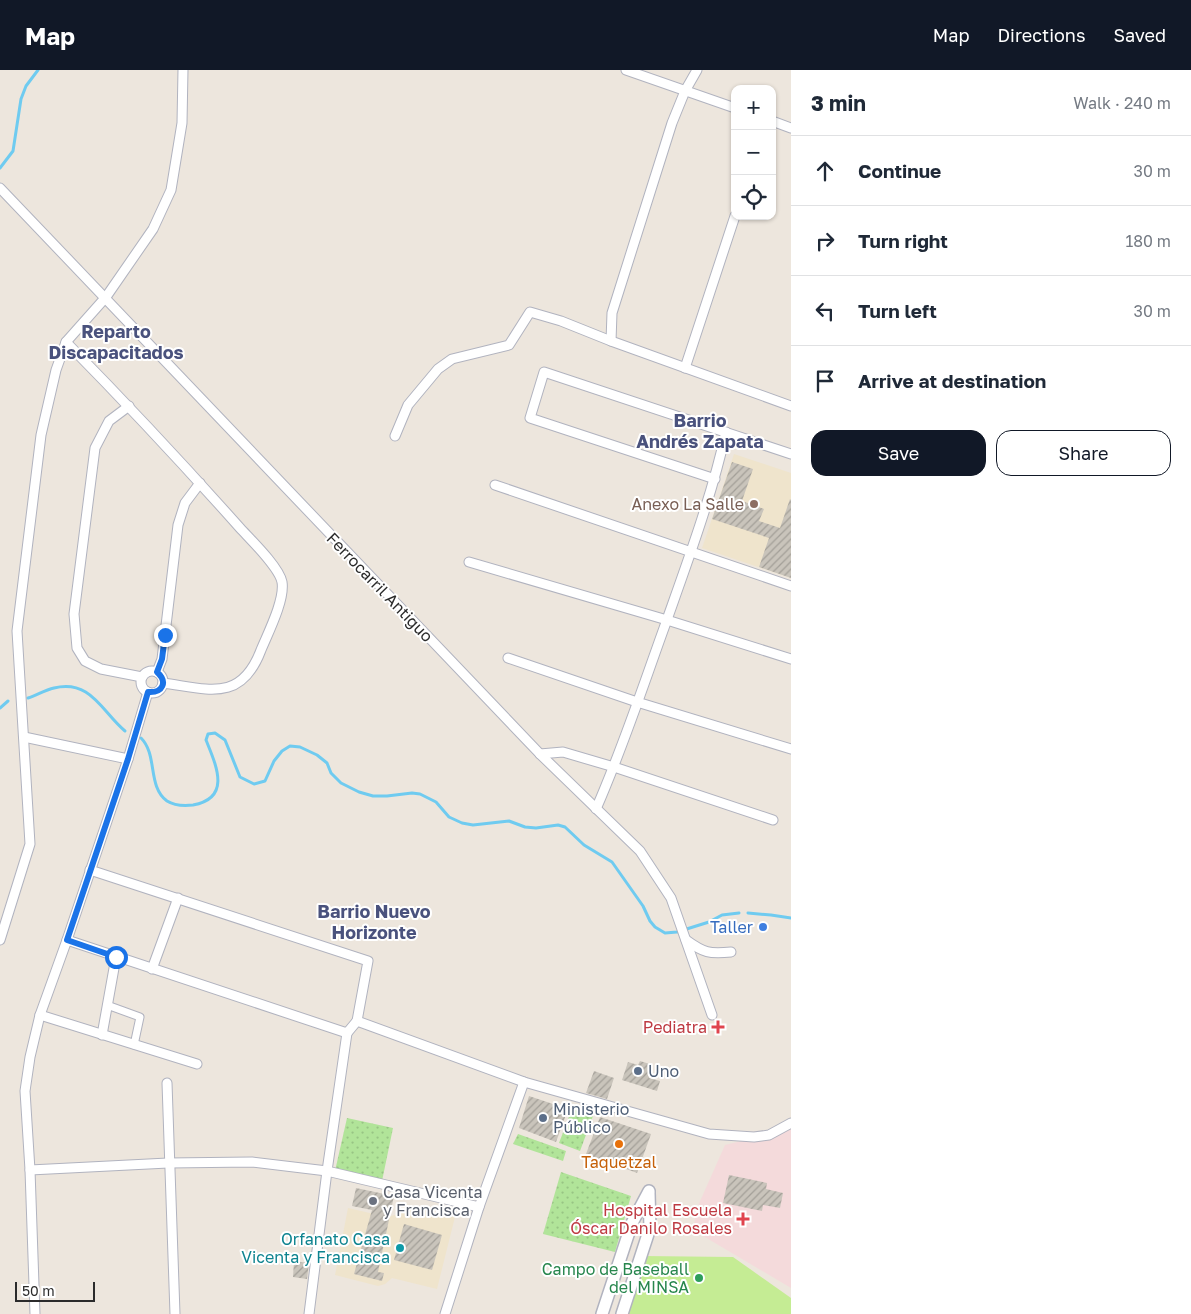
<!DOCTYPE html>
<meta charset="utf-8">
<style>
:root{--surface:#fff;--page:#f6f6f7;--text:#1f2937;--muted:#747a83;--line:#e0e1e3;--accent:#111827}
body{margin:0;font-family:"Golos Text",sans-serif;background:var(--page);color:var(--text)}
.controls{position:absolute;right:15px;top:15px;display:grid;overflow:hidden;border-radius:10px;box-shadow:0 1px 4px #0004}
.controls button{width:45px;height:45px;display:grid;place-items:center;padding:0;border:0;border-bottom:1px solid var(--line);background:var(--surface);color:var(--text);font:25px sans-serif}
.scale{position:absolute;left:15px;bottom:12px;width:80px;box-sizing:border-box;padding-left:5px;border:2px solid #2b2b2b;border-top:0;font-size:14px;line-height:18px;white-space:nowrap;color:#2b2b2b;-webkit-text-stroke:4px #fff;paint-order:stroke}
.stop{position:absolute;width:15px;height:15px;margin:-11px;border:4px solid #1a73e8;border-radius:50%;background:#fff}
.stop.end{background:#1a73e8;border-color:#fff;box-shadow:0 1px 5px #0008}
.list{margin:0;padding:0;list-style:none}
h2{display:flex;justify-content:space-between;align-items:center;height:65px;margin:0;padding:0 20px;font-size:21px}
h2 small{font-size:16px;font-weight:400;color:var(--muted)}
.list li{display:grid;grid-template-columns:32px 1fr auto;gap:15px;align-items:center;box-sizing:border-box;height:70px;padding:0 20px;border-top:1px solid var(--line)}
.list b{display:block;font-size:19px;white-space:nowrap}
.list em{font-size:16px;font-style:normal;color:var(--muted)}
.actions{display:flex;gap:10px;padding:15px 20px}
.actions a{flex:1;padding:11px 0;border:1px solid var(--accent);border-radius:15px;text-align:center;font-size:18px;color:var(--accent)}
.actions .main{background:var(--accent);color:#fff}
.icon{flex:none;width:28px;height:28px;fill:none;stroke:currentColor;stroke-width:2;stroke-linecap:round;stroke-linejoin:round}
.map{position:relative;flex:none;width:791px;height:1244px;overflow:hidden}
header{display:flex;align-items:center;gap:30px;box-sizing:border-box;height:70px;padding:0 25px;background:var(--accent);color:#fff}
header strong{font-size:24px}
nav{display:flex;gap:28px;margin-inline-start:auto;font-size:18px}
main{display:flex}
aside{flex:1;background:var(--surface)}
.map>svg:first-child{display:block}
</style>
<header>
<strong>Map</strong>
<nav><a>Map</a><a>Directions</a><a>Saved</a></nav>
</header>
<main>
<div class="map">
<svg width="791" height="1244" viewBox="0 0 791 1244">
<defs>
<pattern id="grass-dots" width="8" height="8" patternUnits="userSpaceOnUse" patternTransform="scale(1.25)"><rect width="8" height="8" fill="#b1e499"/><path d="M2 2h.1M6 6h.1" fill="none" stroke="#98c484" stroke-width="1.8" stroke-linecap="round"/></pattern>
<pattern id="building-hatch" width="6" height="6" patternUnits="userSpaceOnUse" patternTransform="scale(1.25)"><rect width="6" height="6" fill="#c9c4bb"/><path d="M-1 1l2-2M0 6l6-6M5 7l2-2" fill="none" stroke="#a39f98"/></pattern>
</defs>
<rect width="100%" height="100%" fill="#ede6dd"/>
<g fill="#efe4cc">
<path d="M734,384L791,403V508L702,478Z"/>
<path d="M405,1134L455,1147L437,1219L392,1208L385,1214L378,1216L335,1205L348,1138L387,1147L398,1144Z"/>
</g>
<path fill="#f4dadb" d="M791,1059V1218L693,1160L697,1138L725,1075Z"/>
<g fill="url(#grass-dots)">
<path d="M572,1039L593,1046L580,1081L559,1073Z"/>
<path d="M347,1048L393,1058L382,1111L335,1101Z"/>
<path d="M518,1064L566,1081L563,1091L513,1074Z"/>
<path d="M561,1102L631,1126L615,1182L543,1164Z"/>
</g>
<path fill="#c5ec94" d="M643,1186L733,1187L791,1228V1244H624Z"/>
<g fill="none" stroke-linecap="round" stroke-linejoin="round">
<g stroke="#6fcbf0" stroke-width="3">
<path d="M0,98L13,81L21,29L26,16L38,0"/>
<path d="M28,628C37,625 45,620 54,618C91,609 102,642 125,661"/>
<path d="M0,638L8,631"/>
<path d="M141,668C158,685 147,716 167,731C175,736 184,736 193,735C232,728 216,695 206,670L208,664L215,663L225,670L240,707L254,714L265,711L274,691L282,681L290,676L300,677L317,685L327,693L331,703L341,713L359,722L373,726H387L412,723L420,724L436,732L449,747L462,753L473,755L509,751L525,757L536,758L558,755L565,757L584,775L612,792L643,836L650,851L655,857L665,863L677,862L709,852L722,845L739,843"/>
<path d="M748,843L771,845L791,848"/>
</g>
</g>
<g fill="url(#building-hatch)">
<path d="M732,392L753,399L742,431L764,439L759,451L780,458L790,429L791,430V508L759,497L769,468L712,449Z"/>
<path d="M640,991L653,995L649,1008L660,1011L657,1021L622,1010L628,992L638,995Z"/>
<path d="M594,1001L614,1008L607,1029L586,1023Z"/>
<path d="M529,1026L568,1039L556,1072L519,1058Z"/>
<path d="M600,1047L651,1064L637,1103L586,1084Z"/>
<path d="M729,1105L767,1113L766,1119L783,1123L780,1138L763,1135L762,1141L723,1133Z"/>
<path d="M356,1118L394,1126L378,1202L384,1203L382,1211L354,1204L372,1140L352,1136Z"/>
<path d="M404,1154L442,1165L432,1200L394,1190Z"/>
<path d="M294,1191L309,1193L307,1209L293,1207Z"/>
</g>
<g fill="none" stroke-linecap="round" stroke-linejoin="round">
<defs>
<path id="pedestrian" d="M107,935L140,947L134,975"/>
<g id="minor">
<path d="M626,0L735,38"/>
<path d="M772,51L791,58"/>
<path d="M0,118L540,684L640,781L671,828L712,945"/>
<path d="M611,271L612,243L672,53L685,21L697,0"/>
<path d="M66,272C126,333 184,395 240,458C251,470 279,497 282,512C285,530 268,563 261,580C241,633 208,619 163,613"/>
<path d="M685,298L735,146"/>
<path d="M129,336L109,351L95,378L74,544L77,578L85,591L101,599L142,607"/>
<path d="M395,366L408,335L438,299L452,289L509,275L530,242L561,251L611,271L791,336"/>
<path d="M715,409L530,348L544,302L791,384"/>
<path d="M495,415L791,516"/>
<path d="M469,492L667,550L791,589"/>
<path d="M508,588L637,632L791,679"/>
<circle cx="152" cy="612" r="11"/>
<path d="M157,602L162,589L178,455L185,433L200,413"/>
<path d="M24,667L128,689"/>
<path d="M540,684L563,682L614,697L773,750"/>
<path d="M596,739C622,680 642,619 664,558C687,493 711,429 726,362"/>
<path d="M90,800L368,891L357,951"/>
<path d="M0,870L30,774L17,561L41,365L56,300L66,272L106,227L153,159L171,120L182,53L183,0"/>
<path d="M67,870L347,963L357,951L524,1012L709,1064L754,1067L769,1065L791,1053"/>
<path d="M686,870C704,883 709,884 731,882"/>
<path d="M152,899L178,828"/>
<path d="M40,945L197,994"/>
<path d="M102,965L116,887"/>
<path d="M167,1013L175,1244"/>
<path d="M30,1100L168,1093L252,1092L327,1101L479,1137"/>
<path d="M35,1244L30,1100L25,1021L30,987L40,945L67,870L128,689L148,622"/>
<path d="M309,1244L327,1101L347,963"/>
<path d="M445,1244L479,1137L524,1012"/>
</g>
<g id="tertiary">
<path d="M602,1244L632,1153L649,1121"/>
<path d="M622,1244L650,1158L649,1123"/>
</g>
</defs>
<use href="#pedestrian" stroke="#b1b3bf" stroke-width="9"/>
<use href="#minor" stroke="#b1b3bf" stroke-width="11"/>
<use href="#tertiary" stroke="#b1b3bf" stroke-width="14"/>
<use href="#pedestrian" stroke="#fff" stroke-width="7"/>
<use href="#minor" stroke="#fff" stroke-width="9"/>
<use href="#tertiary" stroke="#fff" stroke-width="11"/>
</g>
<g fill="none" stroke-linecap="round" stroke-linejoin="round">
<path stroke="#1a73e8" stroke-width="6" d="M116,887L67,870L128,689L148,622C163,623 168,612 157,602L162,589L165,565"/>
</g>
<circle fill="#8d6e63" stroke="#fff" stroke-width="2" cx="754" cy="434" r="5"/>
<circle fill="#3f7fe0" stroke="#fff" stroke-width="2" cx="763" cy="857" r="5"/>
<g fill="#e0444e" stroke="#fff" stroke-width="2">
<path d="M715.5 949.5h5v5h5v5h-5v5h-5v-5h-5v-5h5z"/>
<path d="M740.5 1141.5h5v5h5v5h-5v5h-5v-5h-5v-5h5z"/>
</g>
<g fill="#5c6f8a" stroke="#fff" stroke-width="2">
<circle cx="638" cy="1001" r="5"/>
<circle cx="543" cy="1048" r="5"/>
</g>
<circle fill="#e8710a" stroke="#fff" stroke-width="2" cx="619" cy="1074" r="5"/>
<circle fill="#6b7280" stroke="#fff" stroke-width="2" cx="373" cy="1131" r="5"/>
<circle fill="#0f9aa8" stroke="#fff" stroke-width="2" cx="400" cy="1178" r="5"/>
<circle fill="#2e9e5b" stroke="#fff" stroke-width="2" cx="699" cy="1208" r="5"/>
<g text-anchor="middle" stroke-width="4" stroke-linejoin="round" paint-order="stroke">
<g font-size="16" fill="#785e54" stroke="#fff" text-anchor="end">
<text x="744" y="440">Anexo La Salle</text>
</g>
<g font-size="16" fill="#2b2b2b" stroke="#fff">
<text transform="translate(380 517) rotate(46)" y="6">Ferrocarril Antiguo</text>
</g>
<g font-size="16" fill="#366cbe" stroke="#fff" text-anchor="end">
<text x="753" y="863">Taller</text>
</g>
<g font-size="16" fill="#be3a42" stroke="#fff" text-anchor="end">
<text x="707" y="963">Pediatra</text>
<text x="732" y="1146">Hospital Escuela<tspan x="732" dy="18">Óscar Danilo Rosales</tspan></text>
</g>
<g font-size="16" fill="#4e5e75" stroke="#fff" text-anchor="start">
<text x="648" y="1007">Uno</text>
<text x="553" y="1045">Ministerio<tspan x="553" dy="18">Público</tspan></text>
</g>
<g font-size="16" fill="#c56008" stroke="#fff">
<text x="619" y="1098">Taquetzal</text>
</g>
<g font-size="16" fill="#5b616d" stroke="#fff" text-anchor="start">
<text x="383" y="1128">Casa Vicenta<tspan x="383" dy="18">y Francisca</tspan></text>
</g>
<g font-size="16" fill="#0d838f" stroke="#fff" text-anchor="end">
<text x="390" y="1175">Orfanato Casa<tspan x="390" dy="18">Vicenta y Francisca</tspan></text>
</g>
<g font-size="16" fill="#27864d" stroke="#fff" text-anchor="end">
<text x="689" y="1205">Campo de Baseball<tspan x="689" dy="18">del MINSA</tspan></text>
</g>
<g font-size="18" font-weight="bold" fill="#4a527d" stroke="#fff">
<text x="116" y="268">Reparto<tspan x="116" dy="21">Discapacitados</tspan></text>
<text x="700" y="357">Barrio<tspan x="700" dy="21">Andrés Zapata</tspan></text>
<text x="374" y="848">Barrio Nuevo<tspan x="374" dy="21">Horizonte</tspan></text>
</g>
</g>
</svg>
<div class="controls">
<button>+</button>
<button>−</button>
<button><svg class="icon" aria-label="locate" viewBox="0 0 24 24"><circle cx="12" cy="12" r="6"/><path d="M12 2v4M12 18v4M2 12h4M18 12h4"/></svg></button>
</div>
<div class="scale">50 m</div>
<div class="stop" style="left:116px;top:887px"></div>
<div class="stop end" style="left:165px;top:565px"></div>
</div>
<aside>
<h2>3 min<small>Walk · 240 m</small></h2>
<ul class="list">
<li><svg class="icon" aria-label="ahead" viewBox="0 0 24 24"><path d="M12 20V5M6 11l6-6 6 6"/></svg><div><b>Continue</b></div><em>30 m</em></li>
<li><svg class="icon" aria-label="right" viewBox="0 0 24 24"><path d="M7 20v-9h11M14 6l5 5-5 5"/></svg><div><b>Turn right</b></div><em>180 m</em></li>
<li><svg class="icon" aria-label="left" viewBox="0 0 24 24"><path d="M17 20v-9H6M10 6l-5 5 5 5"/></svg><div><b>Turn left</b></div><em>30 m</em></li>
<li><svg class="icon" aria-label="arrive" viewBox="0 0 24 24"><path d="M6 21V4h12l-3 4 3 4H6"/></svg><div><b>Arrive at destination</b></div></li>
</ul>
<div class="actions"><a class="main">Save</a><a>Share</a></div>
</aside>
</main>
